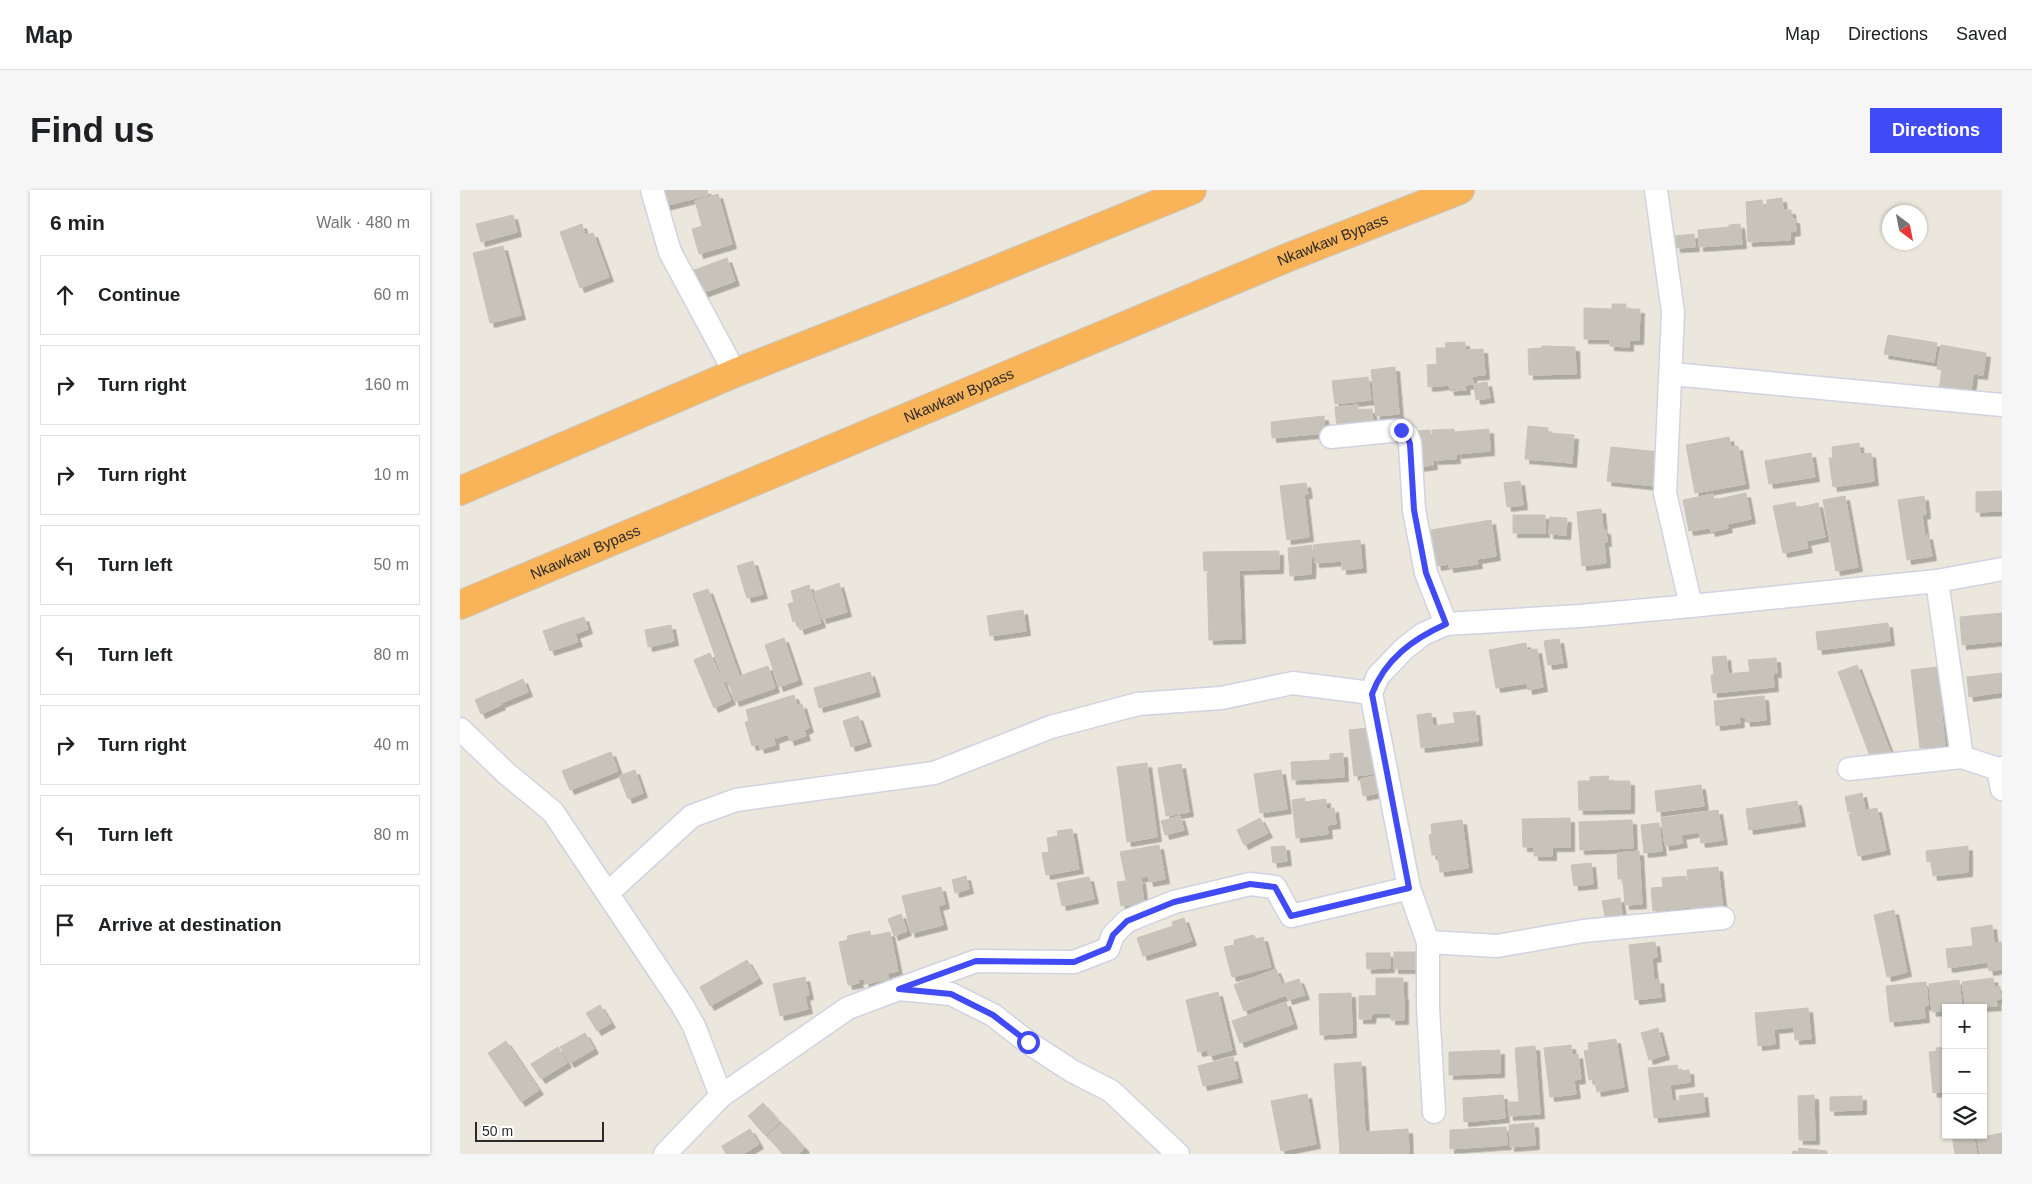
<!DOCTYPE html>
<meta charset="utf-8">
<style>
:root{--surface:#fff;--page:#f6f6f6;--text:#202124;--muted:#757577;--line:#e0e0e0;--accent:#404af5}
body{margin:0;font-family:Arial,sans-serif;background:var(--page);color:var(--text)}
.controls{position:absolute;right:15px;bottom:15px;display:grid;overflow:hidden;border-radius:0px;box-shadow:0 1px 4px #0004}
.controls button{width:45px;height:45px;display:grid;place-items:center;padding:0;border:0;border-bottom:1px solid var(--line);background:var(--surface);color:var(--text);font:25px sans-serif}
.compass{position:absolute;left:1422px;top:15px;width:45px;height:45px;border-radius:50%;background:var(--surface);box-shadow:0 1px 4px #0004;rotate:148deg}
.scale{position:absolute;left:15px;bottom:12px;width:129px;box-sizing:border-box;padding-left:5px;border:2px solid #2a2a2a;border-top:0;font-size:14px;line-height:18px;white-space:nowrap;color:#2a2a2a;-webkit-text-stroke:4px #fff;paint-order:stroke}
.stop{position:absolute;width:15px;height:15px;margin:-11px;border:4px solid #404af5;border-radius:50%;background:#fff}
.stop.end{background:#404af5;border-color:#fff;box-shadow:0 1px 5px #0008}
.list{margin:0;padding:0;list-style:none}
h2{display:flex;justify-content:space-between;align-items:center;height:65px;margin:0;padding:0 20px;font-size:21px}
h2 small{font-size:16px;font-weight:400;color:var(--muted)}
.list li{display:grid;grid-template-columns:32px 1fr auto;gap:15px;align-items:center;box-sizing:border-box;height:80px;margin:0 10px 10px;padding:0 10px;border:1px solid var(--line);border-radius:0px}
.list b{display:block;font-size:19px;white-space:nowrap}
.list em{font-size:16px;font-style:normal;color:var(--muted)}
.icon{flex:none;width:28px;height:28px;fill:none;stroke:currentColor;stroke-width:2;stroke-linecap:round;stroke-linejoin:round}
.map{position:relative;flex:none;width:1542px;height:964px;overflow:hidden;border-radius:0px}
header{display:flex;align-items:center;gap:30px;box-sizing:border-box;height:70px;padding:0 25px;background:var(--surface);border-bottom:1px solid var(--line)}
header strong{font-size:24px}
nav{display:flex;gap:28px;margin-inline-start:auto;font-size:18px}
.intro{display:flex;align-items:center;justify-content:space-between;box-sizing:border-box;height:120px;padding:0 30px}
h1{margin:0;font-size:35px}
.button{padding:12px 22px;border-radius:0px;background:var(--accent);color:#fff;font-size:18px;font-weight:700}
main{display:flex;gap:30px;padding:0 30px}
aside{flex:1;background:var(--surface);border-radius:0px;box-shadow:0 1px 4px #0004}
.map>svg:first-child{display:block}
</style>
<header>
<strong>Map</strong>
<nav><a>Map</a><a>Directions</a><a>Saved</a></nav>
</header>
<div class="intro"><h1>Find us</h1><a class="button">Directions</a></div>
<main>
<aside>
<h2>6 min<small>Walk · 480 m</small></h2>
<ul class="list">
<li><svg class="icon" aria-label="ahead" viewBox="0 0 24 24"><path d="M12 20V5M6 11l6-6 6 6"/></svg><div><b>Continue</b></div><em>60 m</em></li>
<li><svg class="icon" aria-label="right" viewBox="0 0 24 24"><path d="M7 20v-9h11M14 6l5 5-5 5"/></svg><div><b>Turn right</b></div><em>160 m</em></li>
<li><svg class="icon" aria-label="right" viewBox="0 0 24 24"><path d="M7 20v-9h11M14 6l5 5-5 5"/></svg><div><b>Turn right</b></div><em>10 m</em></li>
<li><svg class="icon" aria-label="left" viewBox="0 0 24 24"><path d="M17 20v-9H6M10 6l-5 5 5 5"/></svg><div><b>Turn left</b></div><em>50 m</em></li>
<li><svg class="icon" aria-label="left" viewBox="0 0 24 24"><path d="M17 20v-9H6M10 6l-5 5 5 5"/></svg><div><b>Turn left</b></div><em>80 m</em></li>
<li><svg class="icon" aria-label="right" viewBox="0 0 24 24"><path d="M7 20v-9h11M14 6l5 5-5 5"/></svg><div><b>Turn right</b></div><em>40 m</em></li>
<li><svg class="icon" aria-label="left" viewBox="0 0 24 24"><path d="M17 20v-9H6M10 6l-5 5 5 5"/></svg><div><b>Turn left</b></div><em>80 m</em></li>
<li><svg class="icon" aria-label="arrive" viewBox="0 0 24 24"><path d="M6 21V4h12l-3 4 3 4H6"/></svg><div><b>Arrive at destination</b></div></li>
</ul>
</aside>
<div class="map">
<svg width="1542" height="964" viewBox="0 0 1542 964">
<defs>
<filter id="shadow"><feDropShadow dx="4.5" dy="4.5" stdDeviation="0" flood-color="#0004"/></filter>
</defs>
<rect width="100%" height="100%" fill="#ebe7dc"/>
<g fill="#c7c3bb" stroke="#c7c3b6" filter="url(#shadow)">
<path d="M200,0H247L248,5L204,16Z"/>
<path d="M258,4L272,54L239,64L232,39L242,36L235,11Z"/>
<path d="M1322,8L1323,20H1331L1332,29H1335L1336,41L1330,42V50L1288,52L1286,12L1302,10L1303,17L1307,16V10Z"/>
<path d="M53,25L57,42L21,52L16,34Z"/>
<path d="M122,34L125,45L133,43L149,87L120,98L100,42Z"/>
<path d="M1280,34L1282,54L1239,57L1238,40L1269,37V35Z"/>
<path d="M1234,44L1235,57L1216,58L1215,46Z"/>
<path d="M43,56L61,125L30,133L13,63Z"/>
<path d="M267,68L275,91L237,105L229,82Z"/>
<path d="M1152,114H1166V119H1180L1179,150H1169V157L1150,156V149H1124V118L1152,119Z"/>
<path d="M1428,145L1477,153L1474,172L1424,164Z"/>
<path d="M1005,152V160L1023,159L1025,185L1012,186L1013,194L1005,195L1006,200L990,201L989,195L968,197L967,175L977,174L976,158H986L985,153Z"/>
<path d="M1481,155L1526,163L1523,185L1513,184L1510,210L1478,206L1482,180L1477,179Z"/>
<path d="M1082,156L1115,157L1116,184L1069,185L1068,159L1082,158Z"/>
<path d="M935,177L939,224L916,226L911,180Z"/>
<path d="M908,187L911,210L875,214L872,191Z"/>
<path d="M1027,192L1030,208L1016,210L1014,194Z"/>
<path d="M898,215V220L912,219L913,235L877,239L875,217Z"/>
<path d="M864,226L865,243L812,248L811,232Z"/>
<path d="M1068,236L1088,238V243L1114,245L1112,273L1065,269Z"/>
<path d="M994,239L996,269L974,270L972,240Z"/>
<path d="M1029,239L1030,261L997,264L995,242Z"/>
<path d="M970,240L973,275L958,277L955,241Z"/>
<path d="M1269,247L1271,257L1278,256L1285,294L1235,303L1226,255Z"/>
<path d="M1399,253L1400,264L1411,263L1414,291L1373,297L1369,268H1373L1372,257Z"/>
<path d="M1151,257L1199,262L1196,296L1147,291Z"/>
<path d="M1351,263L1355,287L1309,294L1305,271Z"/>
<path d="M1060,291L1063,315L1047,317L1044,293Z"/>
<path d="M846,293L848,304H844L849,347L827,350L820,296Z"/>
<path d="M1542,301V321L1516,322V302Z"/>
<path d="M1286,303L1291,329L1267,334L1268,338L1251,342L1250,338L1229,341L1223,310L1253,304L1254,310Z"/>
<path d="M1385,306L1398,377L1376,381L1363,310Z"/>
<path d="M1464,306L1466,324L1462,325L1465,346L1468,345L1472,366L1447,370L1438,310Z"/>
<path d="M1335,312L1336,318L1358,313L1365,347L1346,351L1348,358L1323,363L1313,316Z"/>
<path d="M1141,319L1143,340H1146L1147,352H1144L1146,373L1122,376L1117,322Z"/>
<rect x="1053" y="325" width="32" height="18"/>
<path d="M1090,327L1107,328L1106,345L1089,344Z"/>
<path d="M1031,330L1036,366L1017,369L1018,374L989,378V374L977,376L971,340Z"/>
<path d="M900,350L902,378L882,380V371L855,373L853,355Z"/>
<path d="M852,355L851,384L830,386L828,358Z"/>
<path d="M819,361V379L744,381L743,362Z"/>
<path d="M293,371L303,404L287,408L277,376Z"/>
<path d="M779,381L781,449L749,450L747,383Z"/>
<path d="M379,393L387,422L362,429L354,402Z"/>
<path d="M349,395L361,433L340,440L337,430L333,432L328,414L334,412L331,401Z"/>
<path d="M248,399L279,485L264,491L233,404Z"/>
<path d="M563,420L566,441L530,446L527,426Z"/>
<path d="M1542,423V451L1502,455L1500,427Z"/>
<path d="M124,427L128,439L115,444L118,452L90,461L83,441Z"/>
<path d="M1428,433L1430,451L1358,460L1356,442Z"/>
<path d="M211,435L214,451L188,457L185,440Z"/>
<path d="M324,448L338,490L319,497L305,455Z"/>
<path d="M1099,449L1103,473L1088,475L1084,451Z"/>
<path d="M1066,453L1067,460L1077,459L1083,497L1068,500L1067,493L1036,498L1029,460Z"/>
<path d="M250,463L271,510L254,518L234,470Z"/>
<path d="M1266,466L1268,483L1254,484L1252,467Z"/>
<path d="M1316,468L1317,483H1313L1314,497L1253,503L1251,485L1290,482L1288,470Z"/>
<path d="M1397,475L1431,564L1412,571L1378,482Z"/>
<path d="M308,476L315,498L275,512L268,490Z"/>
<path d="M1477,477L1485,555L1460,558L1451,480Z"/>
<path d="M410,482L416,502L359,518L354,498Z"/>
<path d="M1542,483V502L1509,507L1507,487Z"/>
<path d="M63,489L68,502L41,513L36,501Z"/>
<path d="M35,501L41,515L21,524L15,510Z"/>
<path d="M334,505L337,516L342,514L349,538L344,540L346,546L330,551L328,544L314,549L315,555L300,559L299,554L292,556L285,532L289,531L286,520Z"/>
<path d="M1304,506L1306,530L1286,532L1285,527H1279L1280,533L1256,536L1254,511Z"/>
<path d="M1015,521L1018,551L961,558L957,525L971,523L973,536L995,533L993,523Z"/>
<path d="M398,526L407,552L391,557L383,531Z"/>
<path d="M908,538L913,584L894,586L889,540Z"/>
<path d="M151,562L158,581L110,600L102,581Z"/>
<path d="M883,563L884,587L832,590L831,572L870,570V564Z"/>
<path d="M687,573L697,647L667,652L657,577Z"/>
<path d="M721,574L729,622L706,626L698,578Z"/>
<path d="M175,580L183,603L168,609L159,586Z"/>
<path d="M821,580L827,619L800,623L794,584Z"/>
<path d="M920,585L923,602L903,606L900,589Z"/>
<path d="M1149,586L1148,591H1170V619L1119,620L1118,591H1130V587Z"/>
<path d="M1241,595L1244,616L1197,622L1195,601Z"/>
<path d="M1402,603L1405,619L1388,622L1385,607Z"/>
<path d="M845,608V612L866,609V619L874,618L876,634L867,635L868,644L836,648L832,610Z"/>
<path d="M1337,611L1341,632L1289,640L1286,619Z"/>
<path d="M1417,618L1426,660L1398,666L1389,624Z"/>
<path d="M1258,620L1263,650L1241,653L1239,642L1221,645L1223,653L1205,656L1201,628Z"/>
<path d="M720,626L724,640L705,645L701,631Z"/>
<path d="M800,628L808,643L784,655L777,640Z"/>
<path d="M1110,628V657H1092V666H1074V657H1063L1062,629Z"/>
<path d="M1002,630L1008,678L980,682L978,665H972L969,645L972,644L971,634Z"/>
<path d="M1172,630L1173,658L1120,660L1119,632Z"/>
<path d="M1199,633L1202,661L1184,663L1181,635Z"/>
<path d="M612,639L619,679L586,685L582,663L589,662L587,648L598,646L597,641Z"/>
<path d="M699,655L705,689L689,692L688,686L666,690L660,662Z"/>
<path d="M825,656L827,671L813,673L811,657Z"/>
<path d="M1508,656V682L1473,686L1471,671L1467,672L1466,661Z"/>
<path d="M1179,661L1182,714L1165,715L1163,689H1158L1157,663Z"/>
<path d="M1131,673L1133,694L1114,696L1111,675Z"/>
<path d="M1258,677L1263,719L1231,722L1227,680Z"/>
<path d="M506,686L509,699L495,703L492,690Z"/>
<path d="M1226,686L1229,717L1193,721L1191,698L1203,697L1202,688Z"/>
<path d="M629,687L634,709L602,716L597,693Z"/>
<path d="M681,689L684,713L661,716L657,692Z"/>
<path d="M481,697L485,714L478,716L483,735L451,743L442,706Z"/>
<path d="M1160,708L1162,724L1145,726L1142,711Z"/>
<path d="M1434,720L1447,782L1427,787L1414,725Z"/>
<path d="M441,724L447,741L434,746L428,729Z"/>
<path d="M724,728L732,751L683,766L677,748L713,736L712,732Z"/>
<path d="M1532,735L1534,753L1542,752V779L1529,781L1528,772L1488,778L1486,759L1513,756L1511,738Z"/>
<path d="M410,741L411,746L430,742L438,781L427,783L429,789L405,794L404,788L398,790L399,793L388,795L379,752L388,750L387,746Z"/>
<path d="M794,745L796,749L803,747L811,777L772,787L764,757L774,755V750Z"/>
<path d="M1195,752L1197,767L1192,768L1194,790L1199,789L1201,807L1175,810L1169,755Z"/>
<rect x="934" y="762" width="22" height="17"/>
<path d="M906,763H930V778L907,779Z"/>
<path d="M287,770L298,789L250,816L240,797Z"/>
<path d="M816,779L826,805L784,821L774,795Z"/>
<path d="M345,787L349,805L345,806L348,819L320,826L313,794Z"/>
<rect x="916" y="788" width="27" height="17"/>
<path d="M1533,788L1534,797L1540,796L1541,809L1536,810L1537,816L1506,818L1502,792Z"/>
<path d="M839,789L845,805L828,810L823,794Z"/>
<path d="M1499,790L1502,818H1486V820L1472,822L1469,794Z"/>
<path d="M1466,792L1468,815L1464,816L1465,828L1430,832L1426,796Z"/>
<path d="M758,802L772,860L749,866L747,860L738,862L726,810Z"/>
<path d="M891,803L892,843L860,845L859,804Z"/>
<path d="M944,805V830H931V823H912L911,829H899V806Z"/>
<path d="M826,812L833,834L780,853L772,831Z"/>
<path d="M140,815L151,833L137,841L126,823Z"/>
<path d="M1348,818L1351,849L1335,850L1334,837L1314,839L1315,854L1298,856L1295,823Z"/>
<path d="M1198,838L1205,865L1189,870L1181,843Z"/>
<path d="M125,843L134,859L110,873L100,857Z"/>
<path d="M1156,849L1164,897L1137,902L1134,889L1129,890L1124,861L1129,860L1128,853Z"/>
<path d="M46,851L79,900L61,912L28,863Z"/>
<path d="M1111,855L1112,865L1118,864L1121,889L1114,890L1116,904L1090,907L1084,858Z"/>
<path d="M1075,856L1080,924L1049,926L1048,912H1059L1055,858Z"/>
<path d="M98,857L107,873L81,889L71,874Z"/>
<path d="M1486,857V901L1473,903L1469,862L1477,861L1476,858Z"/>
<path d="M1040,860V883L989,885V862Z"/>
<path d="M773,867L778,888L743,896L738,876Z"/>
<path d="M901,872L905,942L948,939L949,963L880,964L874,874Z"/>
<path d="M1217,875L1218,881L1229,880L1230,892L1210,895L1212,911L1220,910L1219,906L1243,903L1245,922L1194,928L1188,878Z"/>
<path d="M847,904L856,954L821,961L811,911Z"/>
<path d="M1043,905L1045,928L1004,932L1003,908Z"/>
<path d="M1354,905L1355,950H1339L1338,906Z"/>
<path d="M1402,906V920L1370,921V907Z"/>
<path d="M303,913L320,932L305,945L288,926Z"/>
<path d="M322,933L345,958L338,964H323L307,946Z"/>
<path d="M1074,933L1075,955L1050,957L1049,935Z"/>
<path d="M1046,937L1047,955L990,959V940Z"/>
<path d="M290,939L299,954L283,964H266L262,956Z"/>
<path d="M1542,943V964H1520L1517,948Z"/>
<path d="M1492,945H1513L1517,964H1495Z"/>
<path d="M1339,958L1367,961V964H1332L1333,961L1338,962Z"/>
</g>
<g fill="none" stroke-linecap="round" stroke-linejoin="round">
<defs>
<g id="minor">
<path d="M192,0L210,62L275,183"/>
<path d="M1196,0L1213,122L1205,303L1231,416"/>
<path d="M1212,184L1542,215"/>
<path d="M871,247L941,240L947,245L950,253L954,320L966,383L986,434"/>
<path d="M1477,391L1502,567"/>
<path d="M0,539L46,583L93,622L222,815L234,836L261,906L205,964"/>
<path d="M1389,579L1502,567L1538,579L1542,578"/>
<path d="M1538,579L1542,599"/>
<path d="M149,702L232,626L276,610L474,583L591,537L678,514L761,508L833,493L911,503"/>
<path d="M968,752L1037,756L1123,741L1263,728"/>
<path d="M439,799L516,771L614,772L648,759L653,745L667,731L714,712L790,694L815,697L831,726L949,698"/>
<path d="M261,906L388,818L439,799L491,804L533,825L569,853L612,881L651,901L718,964"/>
<path d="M974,922L968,817V752L949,698L911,503L918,486L944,459L963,444L986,434L1120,426L1231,416L1477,391L1542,379"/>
</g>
<g id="highway">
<path d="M0,301L275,183L474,105L732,0"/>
<path id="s1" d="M0,415L829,67L1000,0"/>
</g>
</defs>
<use href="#minor" stroke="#d1d2e2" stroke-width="25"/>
<use href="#highway" stroke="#c8c8c8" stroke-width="30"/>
<use href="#minor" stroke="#fff" stroke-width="22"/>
<use href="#highway" stroke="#f9b359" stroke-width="28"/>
</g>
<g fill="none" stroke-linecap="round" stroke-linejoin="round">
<path stroke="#404af5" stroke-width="6" d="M568,852L533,825L491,804L439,799L516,771L614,772L648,758L653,745L667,731L714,712L790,694L815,697L831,726L949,698L912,504C925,469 953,449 986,434L966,383L954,320L950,254L947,245L941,240"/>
</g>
<g text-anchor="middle" stroke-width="4" stroke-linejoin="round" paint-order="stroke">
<g font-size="15" fill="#2a2a2a" stroke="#fff">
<text dy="5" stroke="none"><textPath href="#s1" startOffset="946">Nkawkaw Bypass</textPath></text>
<text dy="5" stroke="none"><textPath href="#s1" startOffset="541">Nkawkaw Bypass</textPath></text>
<text dy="5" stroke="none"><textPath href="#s1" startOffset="136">Nkawkaw Bypass</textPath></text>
</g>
</g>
</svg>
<div class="controls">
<button>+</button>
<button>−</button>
<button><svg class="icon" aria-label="layers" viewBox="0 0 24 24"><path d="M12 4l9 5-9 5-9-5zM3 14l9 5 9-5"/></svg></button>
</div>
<svg class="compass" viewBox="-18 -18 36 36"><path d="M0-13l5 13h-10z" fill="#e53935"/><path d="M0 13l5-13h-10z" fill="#757577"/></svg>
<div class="scale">50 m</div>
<div class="stop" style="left:568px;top:852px"></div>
<div class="stop end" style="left:941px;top:240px"></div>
</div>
</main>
